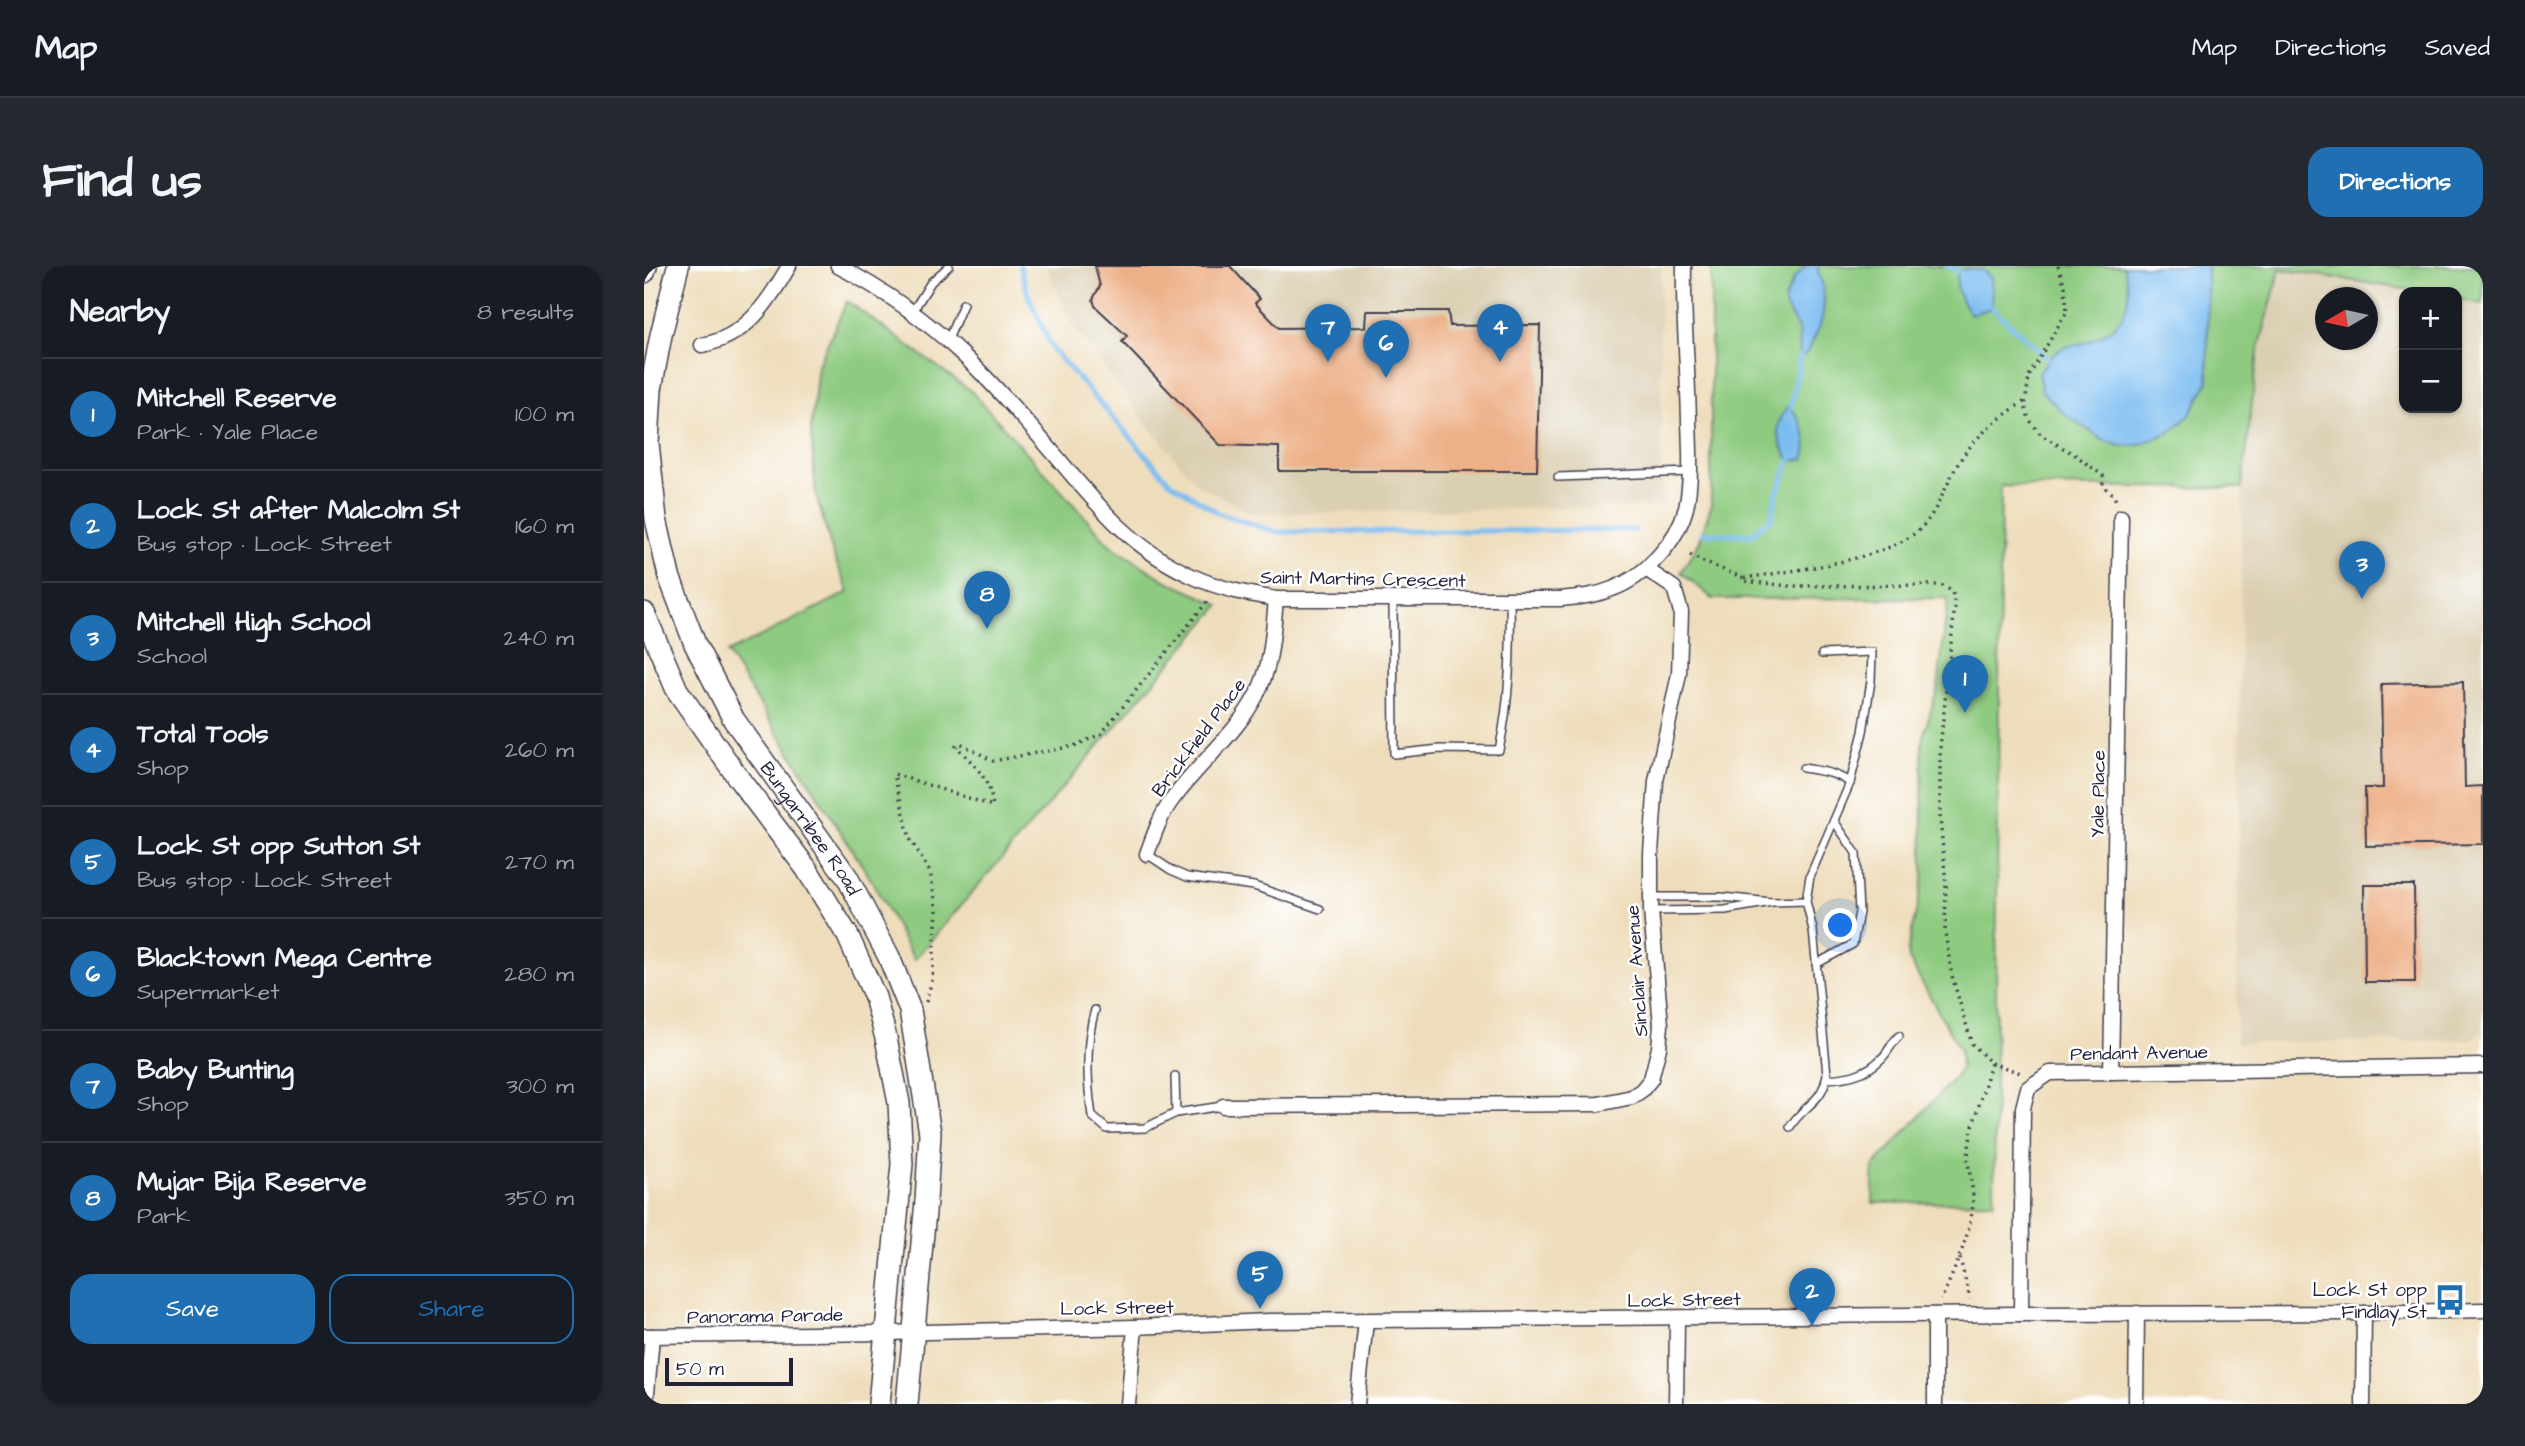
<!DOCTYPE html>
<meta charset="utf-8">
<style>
:root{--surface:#171b24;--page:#242831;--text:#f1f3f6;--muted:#9ea1a6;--line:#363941;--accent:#1f6fb2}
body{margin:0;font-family:"Architects Daughter",sans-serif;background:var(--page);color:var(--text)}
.controls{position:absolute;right:21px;top:21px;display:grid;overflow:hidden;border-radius:14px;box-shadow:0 2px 5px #0004}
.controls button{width:63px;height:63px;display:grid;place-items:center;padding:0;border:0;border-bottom:2px solid var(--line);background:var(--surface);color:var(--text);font:35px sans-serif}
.compass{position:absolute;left:1671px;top:21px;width:63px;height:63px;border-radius:50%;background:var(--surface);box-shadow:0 2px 5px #0004;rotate:261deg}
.scale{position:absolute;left:21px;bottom:18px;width:128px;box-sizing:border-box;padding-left:7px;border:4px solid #22223b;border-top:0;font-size:19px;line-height:24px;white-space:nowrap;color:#22223b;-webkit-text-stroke:5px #fff;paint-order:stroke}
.you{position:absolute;left:1197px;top:660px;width:24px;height:24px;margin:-18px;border:5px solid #fff;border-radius:50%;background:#1a73e8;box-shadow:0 0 0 10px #1a73e833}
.badge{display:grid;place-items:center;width:46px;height:46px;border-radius:50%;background:var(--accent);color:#fff;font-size:23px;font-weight:700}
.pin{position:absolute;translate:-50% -58px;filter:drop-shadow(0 2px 4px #0008)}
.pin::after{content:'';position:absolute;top:37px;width:24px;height:21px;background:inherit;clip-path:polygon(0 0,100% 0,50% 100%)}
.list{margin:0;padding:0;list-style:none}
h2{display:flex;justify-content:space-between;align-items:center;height:91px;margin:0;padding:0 28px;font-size:30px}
h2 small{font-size:23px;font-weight:400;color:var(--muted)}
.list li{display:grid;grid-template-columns:46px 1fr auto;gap:21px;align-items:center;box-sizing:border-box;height:112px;padding:0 28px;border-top:2px solid var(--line)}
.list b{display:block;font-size:26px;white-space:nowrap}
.list p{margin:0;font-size:23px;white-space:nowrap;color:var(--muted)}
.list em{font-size:23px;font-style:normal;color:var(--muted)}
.actions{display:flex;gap:14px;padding:21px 28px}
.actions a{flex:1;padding:16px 0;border:2px solid var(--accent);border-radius:21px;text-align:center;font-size:24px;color:var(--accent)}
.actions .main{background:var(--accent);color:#fff}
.map{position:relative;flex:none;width:1839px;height:1138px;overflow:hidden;border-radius:21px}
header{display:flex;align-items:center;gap:42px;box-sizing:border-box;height:98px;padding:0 35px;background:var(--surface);border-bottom:2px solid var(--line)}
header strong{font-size:33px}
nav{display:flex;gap:38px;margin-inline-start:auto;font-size:24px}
.intro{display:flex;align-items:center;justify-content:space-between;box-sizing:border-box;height:168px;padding:0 42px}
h1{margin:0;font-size:49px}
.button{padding:18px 32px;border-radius:21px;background:var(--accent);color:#fff;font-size:24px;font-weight:700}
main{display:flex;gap:42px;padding:0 42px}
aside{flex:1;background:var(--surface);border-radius:21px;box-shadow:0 2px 5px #0004}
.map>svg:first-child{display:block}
</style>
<header>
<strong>Map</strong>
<nav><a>Map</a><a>Directions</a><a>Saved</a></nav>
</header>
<div class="intro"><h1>Find us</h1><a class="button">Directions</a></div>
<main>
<aside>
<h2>Nearby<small>8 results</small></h2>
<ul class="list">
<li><span class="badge">1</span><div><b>Mitchell Reserve</b><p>Park · Yale Place</p></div><em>100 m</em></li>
<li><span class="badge">2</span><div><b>Lock St after Malcolm St</b><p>Bus stop · Lock Street</p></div><em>160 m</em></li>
<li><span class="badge">3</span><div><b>Mitchell High School</b><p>School</p></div><em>240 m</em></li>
<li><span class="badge">4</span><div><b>Total Tools</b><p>Shop</p></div><em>260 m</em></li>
<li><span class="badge">5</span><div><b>Lock St opp Sutton St</b><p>Bus stop · Lock Street</p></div><em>270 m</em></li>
<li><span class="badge">6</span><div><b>Blacktown Mega Centre</b><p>Supermarket</p></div><em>280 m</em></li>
<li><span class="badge">7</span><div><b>Baby Bunting</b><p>Shop</p></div><em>300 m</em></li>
<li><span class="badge">8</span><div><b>Mujar Bija Reserve</b><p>Park</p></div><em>350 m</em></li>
</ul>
<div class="actions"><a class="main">Save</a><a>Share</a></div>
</aside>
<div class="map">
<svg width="1839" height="1138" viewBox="0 0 1839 1138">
<rect width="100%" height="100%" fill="#fff"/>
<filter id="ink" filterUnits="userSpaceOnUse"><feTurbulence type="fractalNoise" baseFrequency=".0143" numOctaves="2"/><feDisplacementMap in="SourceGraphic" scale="14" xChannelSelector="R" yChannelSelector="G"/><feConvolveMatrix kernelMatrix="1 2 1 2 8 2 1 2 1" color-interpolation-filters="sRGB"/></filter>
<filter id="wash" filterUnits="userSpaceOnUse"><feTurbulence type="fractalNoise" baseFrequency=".00686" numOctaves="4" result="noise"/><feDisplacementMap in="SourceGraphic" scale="28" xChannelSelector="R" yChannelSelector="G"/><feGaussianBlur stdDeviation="1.57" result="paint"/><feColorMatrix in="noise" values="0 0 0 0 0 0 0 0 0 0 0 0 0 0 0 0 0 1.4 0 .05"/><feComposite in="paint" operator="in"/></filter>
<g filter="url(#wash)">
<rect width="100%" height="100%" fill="#edb"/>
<g fill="#dbcfb2" fill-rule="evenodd">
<path d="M402,0H1018L1016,32L1018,240L609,248L554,219L506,162L430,61Z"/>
<path d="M1636,3L1778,26H1760V142H1813V33L1839,38V766L1825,774L1592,777L1598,222L1614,86ZM1682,32H1724V74H1682Z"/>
</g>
<g fill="#8ecb80" stroke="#58765e" stroke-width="2">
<path d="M1067,0H1839V38L1813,33V26H1778L1636,3L1614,86L1598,222L1357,220L1350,936L1229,937V901L1312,810L1317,802L1316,784L1265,693L1264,683L1279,613L1278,474L1294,421L1304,332L1069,333L1037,306L1055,277L1067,240Z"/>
<path d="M203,35L327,125L466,279L521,314L576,339L270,694L228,615L83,387L205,326L190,291L172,229L167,164L174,99Z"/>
</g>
<g fill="#7cbdf1" stroke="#4f7096" stroke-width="2">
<path d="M1162,0H1174C1173,8 1178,13 1179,21C1183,50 1175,65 1161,89L1156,90L1155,65L1141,39V33L1150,12Z"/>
<path d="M1479,0H1563L1564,116L1545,150L1526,166L1495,179L1476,180L1459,174L1418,146L1398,125L1395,107C1401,98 1407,87 1417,83C1424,79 1435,79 1443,76C1480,63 1492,37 1479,0Z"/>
<path d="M1323,3L1339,4L1347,12L1348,42L1327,48C1316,35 1310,22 1314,5Z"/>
<path d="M1144,141H1147C1157,156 1168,175 1160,193L1146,195C1134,175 1127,160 1144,141Z"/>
</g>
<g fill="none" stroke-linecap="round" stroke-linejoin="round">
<g stroke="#7cbdf1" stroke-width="5">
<path d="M376,0L384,29L409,84L525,215L576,248L633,266L991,264"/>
<path d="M1303,0L1314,5"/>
<path d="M1348,42L1404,93"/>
<path d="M1147,141L1156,90"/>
<path d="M1058,267L1107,269L1127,252L1133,227L1146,195"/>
</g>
</g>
<g id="blocks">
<g fill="#edb087">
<path d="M451,0H586L616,33L611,37L635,62L722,61L723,45H804L806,60L896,59L893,205H635V181L576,179L478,76L483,70L451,40L449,33L456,20Z"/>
<path d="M1819,416L1821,521L1839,520V578L1722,580L1721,522H1739L1737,418Z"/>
<path d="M1720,619H1770L1771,716H1721Z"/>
</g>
</g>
</g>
<g filter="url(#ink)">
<use href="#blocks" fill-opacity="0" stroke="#413e4e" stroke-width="2"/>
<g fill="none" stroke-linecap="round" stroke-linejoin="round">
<defs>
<g id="lane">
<path d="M269,45L287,16L305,0"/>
<path d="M303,76L319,38"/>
<path d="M914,211L1046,206"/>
<path d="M749,333L750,488L796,483L855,484C866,435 867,384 866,333"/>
<path d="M1159,502C1176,505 1192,506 1206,517"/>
<path d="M503,588L527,604L543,611L610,620L676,643"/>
<path d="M1007,631H1078L1127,636"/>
<path d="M1007,645L1081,644L1128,636L1162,635"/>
<path d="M1172,698L1209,678L1215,646L1212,587L1190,555"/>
<path d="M451,744C441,777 443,816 448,850L463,863L501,862L532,847L579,840"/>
<path d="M531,810L532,847"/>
<path d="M1182,813C1204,812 1223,808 1238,792C1245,785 1248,776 1255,770"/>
<path d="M1146,861C1159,839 1179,837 1183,808L1169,664L1162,635L1166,610L1206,517L1219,466L1227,415L1228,386L1178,388"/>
</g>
<g id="street">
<path d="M194,0C240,24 281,53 319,89C352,120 383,156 412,190C454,240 489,284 550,311C576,323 604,328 632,333H916C934,331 951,330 968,323C1001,311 1033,276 1042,242C1048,214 1046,184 1045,156C1044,104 1039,52 1040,0"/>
<path d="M58,79C102,71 124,37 145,0"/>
<path d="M503,588C510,569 516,550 528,534C554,498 593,468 613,428C628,400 629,364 632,333"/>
<path d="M1467,806L1477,251"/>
<path d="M579,840L954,838L988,831L998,824L1007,813L1015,782L1017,759L1007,645V587L1012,515L1035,408L1037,346L1030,322L1002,303"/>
<path d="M1377,1048L1379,842L1384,822L1406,807L1839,800"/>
<path d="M0,1070L242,1067L491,1061L624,1055L1377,1048L1720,1047L1839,1044"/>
<path d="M2,1138L8,1070"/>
<path d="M484,1138L491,1061"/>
<path d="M713,1138L722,1055"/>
<path d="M1032,1138L1033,1052"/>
<path d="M1291,1138V1049"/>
<path d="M1492,1138L1493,1047"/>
<path d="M1719,1138L1720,1047"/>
</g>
<g id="primary">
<path id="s1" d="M34,0L17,69L7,123L4,177L12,253L25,310L51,378L90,454L203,611L245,691L266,744L286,867L282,935L263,1138"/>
<path d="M0,6L2,0"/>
<path d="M0,347L33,424L95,513L162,602L204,670L231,731L242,772L255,837L258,898L235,1138"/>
</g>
</defs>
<use href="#lane" stroke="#413e4e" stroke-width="10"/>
<use href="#street" stroke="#413e4e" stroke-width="17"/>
<use href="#primary" stroke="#413e4e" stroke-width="24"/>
<g stroke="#413e4e" stroke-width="3.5" stroke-dasharray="2 5" stroke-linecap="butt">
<path d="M1414,0L1421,21L1423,45L1385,110L1381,140L1385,153L1397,169L1433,190L1459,210V220L1470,229L1472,236"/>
<path d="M1046,289L1057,295L1100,312L1101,315L1145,320L1297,319L1308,325L1311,339L1296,483V551L1302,618L1301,666L1308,710L1328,778L1347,797C1340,824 1329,853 1325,881C1322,899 1328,913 1329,930C1330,962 1310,1005 1297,1034"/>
<path d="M1100,312C1145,305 1247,294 1278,261C1295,243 1302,218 1315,196C1331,170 1356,151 1381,135"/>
<path d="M282,736L288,714L293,644L286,606L266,573L250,508L349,540C345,511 332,501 312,480L316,477L349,495L430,480L457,468L566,332"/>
<path d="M1347,797L1380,808"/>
<path d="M1316,992L1326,1033"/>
</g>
<use href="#lane" stroke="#fff" stroke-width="7"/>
<use href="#street" stroke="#fff" stroke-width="14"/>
<use href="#primary" stroke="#fff" stroke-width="21"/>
</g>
</g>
<defs>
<symbol id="bus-bare" viewBox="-9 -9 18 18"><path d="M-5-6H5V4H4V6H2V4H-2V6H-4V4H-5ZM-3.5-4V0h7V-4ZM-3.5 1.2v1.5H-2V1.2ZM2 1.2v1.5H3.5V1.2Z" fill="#1f6fb2" stroke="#fff" stroke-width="2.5" paint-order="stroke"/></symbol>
</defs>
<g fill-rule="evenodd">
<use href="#bus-bare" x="1784" y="1012" width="44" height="44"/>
</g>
<g text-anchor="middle" stroke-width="5" stroke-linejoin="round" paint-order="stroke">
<g font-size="19" fill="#22223b" stroke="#fff">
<text transform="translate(719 312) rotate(1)" y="7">Saint Martins Crescent</text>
<text transform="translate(554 471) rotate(-53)" y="7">Brickfield Place</text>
<text transform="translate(1453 528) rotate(-89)" y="7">Yale Place</text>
<text dy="7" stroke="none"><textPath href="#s1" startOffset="606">Bungarribee Road</textPath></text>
<text transform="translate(992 705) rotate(-94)" y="7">Sinclair Avenue</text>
<text transform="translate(1495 786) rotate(-1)" y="7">Pendant Avenue</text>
<text transform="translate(1040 1033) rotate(-1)" y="7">Lock Street</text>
<text transform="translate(473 1041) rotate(-1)" y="7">Lock Street</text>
<text transform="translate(121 1049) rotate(-1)" y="7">Panorama Parade</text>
</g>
<g font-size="19" fill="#22223b" stroke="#fff" text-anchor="end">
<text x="1783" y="1030">Lock St opp<tspan x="1783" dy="22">Findlay St</tspan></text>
</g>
</g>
</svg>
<div class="controls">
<button>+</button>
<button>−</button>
</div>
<svg class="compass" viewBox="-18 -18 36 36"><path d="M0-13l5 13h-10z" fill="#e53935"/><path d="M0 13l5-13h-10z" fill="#9ea1a6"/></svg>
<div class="scale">50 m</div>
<div class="you"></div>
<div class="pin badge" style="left:1321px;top:447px">1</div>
<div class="pin badge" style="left:1168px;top:1060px">2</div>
<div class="pin badge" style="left:1718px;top:333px">3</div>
<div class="pin badge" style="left:856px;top:96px">4</div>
<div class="pin badge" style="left:616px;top:1043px">5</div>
<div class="pin badge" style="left:742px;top:112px">6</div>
<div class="pin badge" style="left:684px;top:96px">7</div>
<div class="pin badge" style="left:343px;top:363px">8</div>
</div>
</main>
